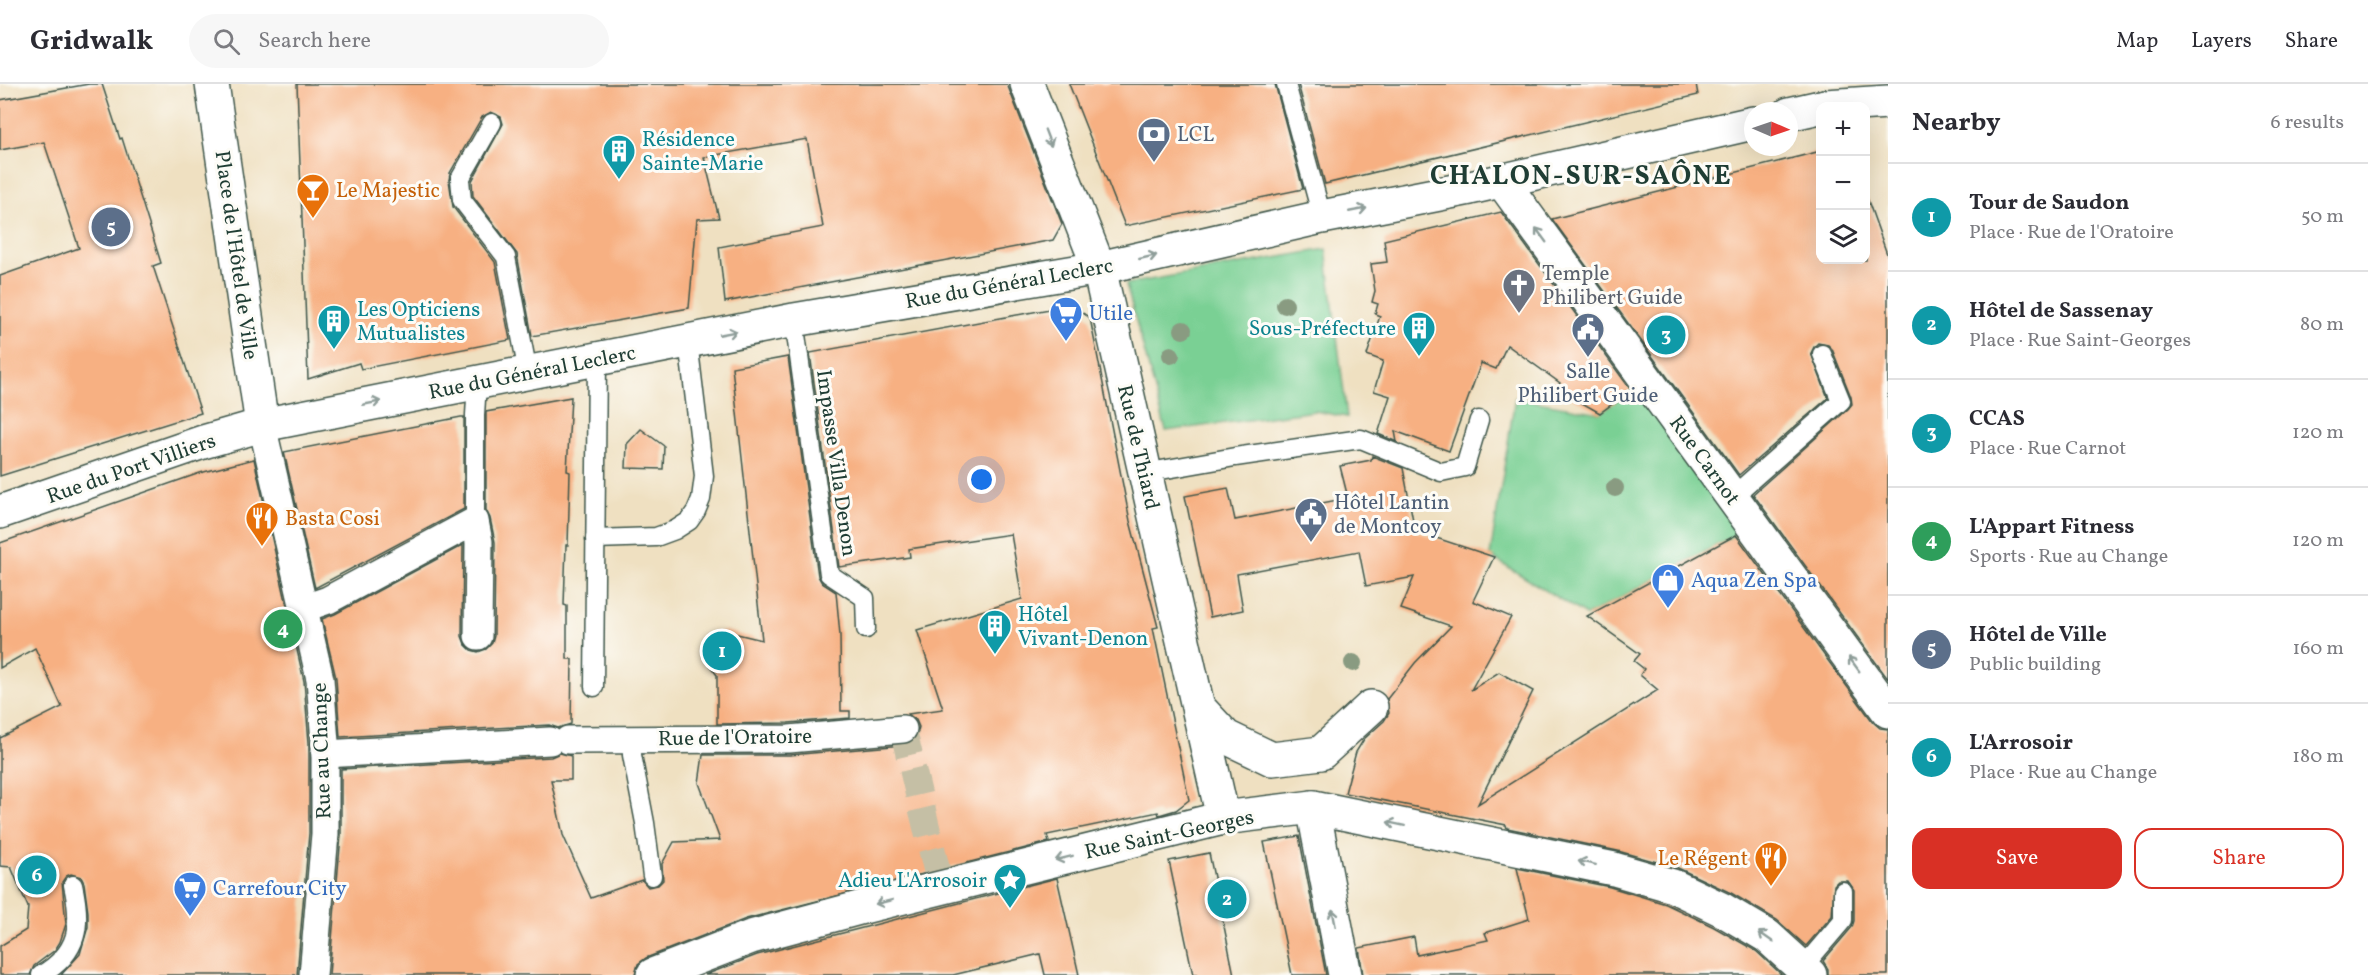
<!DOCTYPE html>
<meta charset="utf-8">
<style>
:root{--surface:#fff;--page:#f7f7f7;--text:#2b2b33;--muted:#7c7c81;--line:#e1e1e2;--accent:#d93025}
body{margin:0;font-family:Vollkorn,serif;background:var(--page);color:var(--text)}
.controls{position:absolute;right:18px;top:18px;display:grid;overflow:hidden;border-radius:12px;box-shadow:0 6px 24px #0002}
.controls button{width:54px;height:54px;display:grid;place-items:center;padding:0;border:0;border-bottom:2px solid var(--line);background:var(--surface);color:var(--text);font:30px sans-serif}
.compass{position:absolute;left:1744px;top:18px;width:54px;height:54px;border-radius:50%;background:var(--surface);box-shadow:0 6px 24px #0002;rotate:92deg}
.you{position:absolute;left:982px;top:396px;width:21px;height:21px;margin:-15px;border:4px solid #fff;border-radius:50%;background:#1a73e8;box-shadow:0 0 0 9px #1a73e833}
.badge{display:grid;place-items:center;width:39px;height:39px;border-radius:50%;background:var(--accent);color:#fff;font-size:20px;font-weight:700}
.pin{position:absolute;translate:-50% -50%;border:3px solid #fff;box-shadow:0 2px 6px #0006}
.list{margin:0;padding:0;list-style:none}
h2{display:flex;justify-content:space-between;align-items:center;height:78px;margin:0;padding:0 24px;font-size:26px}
h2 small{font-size:20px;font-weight:400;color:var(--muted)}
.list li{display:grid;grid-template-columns:39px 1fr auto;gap:18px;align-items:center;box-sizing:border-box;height:108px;padding:0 24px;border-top:2px solid var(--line)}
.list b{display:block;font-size:22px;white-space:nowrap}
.list p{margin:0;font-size:20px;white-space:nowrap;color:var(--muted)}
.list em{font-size:20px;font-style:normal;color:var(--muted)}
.actions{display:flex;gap:12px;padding:18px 24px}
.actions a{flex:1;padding:14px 0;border:2px solid var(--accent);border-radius:18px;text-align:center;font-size:21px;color:var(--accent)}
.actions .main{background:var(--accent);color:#fff}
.icon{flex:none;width:33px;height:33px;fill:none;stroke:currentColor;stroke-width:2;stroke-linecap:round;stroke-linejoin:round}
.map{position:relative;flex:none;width:1888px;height:891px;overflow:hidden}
header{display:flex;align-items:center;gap:36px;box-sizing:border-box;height:84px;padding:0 30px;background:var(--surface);border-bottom:2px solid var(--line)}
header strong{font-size:28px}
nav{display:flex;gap:33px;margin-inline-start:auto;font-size:21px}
.search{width:420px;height:54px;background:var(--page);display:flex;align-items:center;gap:15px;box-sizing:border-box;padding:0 21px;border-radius:33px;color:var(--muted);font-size:22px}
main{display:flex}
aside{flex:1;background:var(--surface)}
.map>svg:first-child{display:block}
</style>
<header>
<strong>Gridwalk</strong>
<div class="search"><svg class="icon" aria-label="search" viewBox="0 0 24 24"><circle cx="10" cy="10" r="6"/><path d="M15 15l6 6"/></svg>Search here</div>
<nav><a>Map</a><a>Layers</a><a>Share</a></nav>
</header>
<main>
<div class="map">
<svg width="1888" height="891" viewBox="0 0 1888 891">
<rect width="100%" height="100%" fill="#fdfcf7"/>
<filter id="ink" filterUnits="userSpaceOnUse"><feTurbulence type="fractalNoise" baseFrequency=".0167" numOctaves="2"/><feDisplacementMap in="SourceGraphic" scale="12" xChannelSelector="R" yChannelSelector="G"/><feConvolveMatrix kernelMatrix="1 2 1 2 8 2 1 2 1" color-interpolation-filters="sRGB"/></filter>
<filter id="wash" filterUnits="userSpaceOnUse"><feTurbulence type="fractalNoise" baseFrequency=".008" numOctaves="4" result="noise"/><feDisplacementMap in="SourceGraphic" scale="24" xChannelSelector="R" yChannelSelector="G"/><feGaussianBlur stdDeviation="1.35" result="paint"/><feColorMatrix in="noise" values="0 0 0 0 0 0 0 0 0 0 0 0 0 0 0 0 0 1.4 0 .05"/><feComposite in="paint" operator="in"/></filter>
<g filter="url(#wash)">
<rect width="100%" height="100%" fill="#efe0c1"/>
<g fill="#7ad094" stroke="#4c8664" stroke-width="1.5">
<path d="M1326,165L1347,333L1315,327L1166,347L1126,200Z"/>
<path d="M1638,301L1743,447L1587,532L1490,472L1515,314L1600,329Z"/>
</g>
<g id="blocks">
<g fill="#f7b082">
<path d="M89,0H102L120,55L122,54L161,179L153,182L201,329L0,392V192L79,164L44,58L0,66V16Z"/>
<path d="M297,0H1007L1062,140L1053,156L725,218L719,163L823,143L807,55L704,73L719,134L697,135L689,224L532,252L517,170L473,112L472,97L503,40L501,33L491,28L482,33L450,89L449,96L453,123L495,178L510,256L361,285L359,279L308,295Z"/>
<path d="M1069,0H1275L1303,105L1125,142Z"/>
<path d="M1298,0H1696L1698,11L1325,100Z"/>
<path d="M1821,67V176H1866V111L1888,173V595L1753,410L1848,325L1852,320L1851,313L1832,265L1828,261L1818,259L1814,263L1811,269L1828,314L1739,391L1552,135Z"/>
<path d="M1501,128L1631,306L1600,329L1557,305L1560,299L1507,261L1496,285L1481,279L1449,367L1395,347L1397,358L1378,350L1390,312L1374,307L1383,277L1367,271L1380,232L1375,230L1378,220L1372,218L1375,207L1371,180L1387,178L1384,156Z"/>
<path d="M1071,221L1090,234L1130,437L1158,543L1153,544L1189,716L1176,726L1159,731L1158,728L1047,751L1049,758L746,835L646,874L638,880L635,891H329L341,751V685L551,673L560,669L571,672V696H551L563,751L591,814L642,796L648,803L658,801L663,796L662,780L674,758L720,756L699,699L703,671H790L904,661L912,658L917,651L919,643L916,636L908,630L943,625L917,546L1022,515L1011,450L909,465L910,473L839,483L810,269Z"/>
<path d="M788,273L818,492L822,499L836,508L840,551L841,627H850V634L788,639L717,640V591L703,573L704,558L712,550L725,547L762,556L732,283Z"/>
<path d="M571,313L567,387L570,388L568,461H566L564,521L567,522V575H572L571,640L558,644L549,641L340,653L336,594L322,535L335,530L463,461L462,552L465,560L471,566L478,568L486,565L492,559L494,552L495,458L490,434L486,426V328Z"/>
<path d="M461,333H464V425L315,504L284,368Z"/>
<path d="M641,345L664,362L663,385L626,384L627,360Z"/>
<path d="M1372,372L1403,384L1415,447L1494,473L1473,517L1511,533L1471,606L1499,588L1533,607L1478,720L1658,606L1640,591L1644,585L1634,577L1640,570L1587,532L1736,451L1873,638L1880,644L1888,645V891H1828V885L1823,877L1852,843L1854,837V806L1848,797H1838L1834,801L1832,832L1806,862L1777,836L1731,809L1678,784L1618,767L1507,744L1506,741L1345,709L1356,668L1364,655L1384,637L1389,629L1387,615L1415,579L1451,542L1401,525L1414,493L1366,502L1359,467L1237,490L1243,526L1210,533L1185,412L1228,404L1235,436L1348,414L1340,382L1371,376Z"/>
<path d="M254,375L304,597L309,659V749L297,891H61L80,870L88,843V828L84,799L81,793L71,790L66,792L62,798L66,840L60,858L55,866L34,882L30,891H0V862L26,846L28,823L11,783L0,782V654L62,623L35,564L0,584V459L200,389Z"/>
<path d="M1299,752L1326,891H1292L1264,758Z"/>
<path d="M1209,769L1234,891H1193L1169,777Z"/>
<path d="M1517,784L1610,803L1666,820L1714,843L1756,867L1782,891H1363L1359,864L1414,853L1417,871L1488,856L1485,849L1529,835Z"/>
<path d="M1057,794L1079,891H1045L1040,870L953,891H705L757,871Z"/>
</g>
</g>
</g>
<g filter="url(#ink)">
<use href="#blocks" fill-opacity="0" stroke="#3e5549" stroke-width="1.5"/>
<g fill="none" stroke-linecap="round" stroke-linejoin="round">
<path stroke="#c5bfa5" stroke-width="27" stroke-dasharray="27 14" stroke-linecap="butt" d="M903,645L941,804"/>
<defs>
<g id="service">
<path d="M1286,0L1322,133"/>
<path d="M492,39L460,95L462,116L506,173L528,289"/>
<path d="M794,236L829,490L865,514L866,545"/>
<path d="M1144,389L1235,373L1361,355L1441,388L1465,383L1479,336"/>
<path d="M1732,413L1841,317L1822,270"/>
<path d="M475,437V331L477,299"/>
<path d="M595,455L656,453L675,446L689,437L696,427L701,415L704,392L688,257"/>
<path d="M594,603L597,275"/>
<path d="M632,654V671L645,739L652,792"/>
<path d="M1803,883L1843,836V807"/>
<path d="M41,891C79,869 82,841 73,801"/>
</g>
<g id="pedestrian">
<path d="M262,341L320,595L325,658V750L313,891"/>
<path d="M305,524L328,516L475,437L479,458L478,552"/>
<path d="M568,656L789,655L903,645"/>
<path d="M325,670L550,657"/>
</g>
<g id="minor">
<path d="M212,0L262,341"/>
<path d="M1027,0L1099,184L1223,734"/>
<path d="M1501,96L1888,627"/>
<path d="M1199,624L1226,653L1272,675L1321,669L1371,623"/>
<path d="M1313,723L1345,891"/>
<path d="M653,891L751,853L859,824L1223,734L1313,723L1614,785L1673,802L1723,826L1767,852L1810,891"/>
</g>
<g id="secondary">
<path d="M1825,22L1888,18"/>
<path d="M1789,30L1820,23"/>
<path d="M0,428L203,358L262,341L794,236L1099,184L1322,133L1470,104L1753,39"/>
</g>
</defs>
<use href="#service" stroke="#3e5549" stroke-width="21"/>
<use href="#pedestrian" stroke="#3e5549" stroke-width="30"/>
<use href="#minor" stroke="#3e5549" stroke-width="36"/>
<use href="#secondary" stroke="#3e5549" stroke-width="36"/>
<use href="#service" stroke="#fff" stroke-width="18"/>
<use href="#pedestrian" stroke="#fff" stroke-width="27"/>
<use href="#minor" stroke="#fff" stroke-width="33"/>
<use href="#secondary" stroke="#fff" stroke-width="33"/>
</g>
<g fill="#899b81">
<circle cx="1285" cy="221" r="9"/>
<circle cx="1183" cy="246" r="9"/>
<circle cx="1171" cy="271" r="9"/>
<circle cx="1615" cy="404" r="9"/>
<circle cx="1353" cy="579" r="9"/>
</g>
<defs><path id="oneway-shaft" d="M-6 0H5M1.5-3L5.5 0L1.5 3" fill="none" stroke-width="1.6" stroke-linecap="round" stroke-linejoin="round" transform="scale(1.5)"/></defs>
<g stroke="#8f9e9a">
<use href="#oneway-shaft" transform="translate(1048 54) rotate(69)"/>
<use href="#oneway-shaft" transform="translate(1358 126) rotate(-11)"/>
<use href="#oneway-shaft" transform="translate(1541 151) rotate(-126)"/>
<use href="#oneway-shaft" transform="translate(1148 173) rotate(-13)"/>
<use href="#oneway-shaft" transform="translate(728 249) rotate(-11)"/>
<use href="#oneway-shaft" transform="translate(372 319) rotate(-11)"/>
<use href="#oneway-shaft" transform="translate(1854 580) rotate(-126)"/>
<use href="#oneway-shaft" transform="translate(1396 740) rotate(-168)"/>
<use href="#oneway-shaft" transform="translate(1064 774) rotate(166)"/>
<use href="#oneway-shaft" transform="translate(1587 779) rotate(-168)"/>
<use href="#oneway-shaft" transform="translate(884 818) rotate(166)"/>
<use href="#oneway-shaft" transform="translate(1334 834) rotate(-101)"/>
<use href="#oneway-shaft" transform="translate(1766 853) rotate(-145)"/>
</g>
</g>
<defs>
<symbol id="bank-pin" viewBox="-11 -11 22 30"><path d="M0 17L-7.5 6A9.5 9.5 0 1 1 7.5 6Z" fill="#5c6f8a" stroke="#fdfcf7"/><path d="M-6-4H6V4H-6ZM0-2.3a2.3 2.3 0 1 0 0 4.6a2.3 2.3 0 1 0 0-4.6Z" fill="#fff"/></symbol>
<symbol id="building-pin" viewBox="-11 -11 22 30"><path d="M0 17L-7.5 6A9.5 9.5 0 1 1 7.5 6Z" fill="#0f9aa8" stroke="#fdfcf7"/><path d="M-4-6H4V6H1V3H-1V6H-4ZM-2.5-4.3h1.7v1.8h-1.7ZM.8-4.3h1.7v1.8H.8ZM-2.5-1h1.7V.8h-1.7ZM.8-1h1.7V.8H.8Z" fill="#fff"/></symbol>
<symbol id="bar-pin" viewBox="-11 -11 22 30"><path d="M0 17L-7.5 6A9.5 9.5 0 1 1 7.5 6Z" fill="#e8710a" stroke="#fdfcf7"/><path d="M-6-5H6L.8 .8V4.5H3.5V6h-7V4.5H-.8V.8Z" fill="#fff"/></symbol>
<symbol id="church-pin" viewBox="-11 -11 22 30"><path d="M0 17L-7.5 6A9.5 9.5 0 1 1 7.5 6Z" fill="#6b7280" stroke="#fdfcf7"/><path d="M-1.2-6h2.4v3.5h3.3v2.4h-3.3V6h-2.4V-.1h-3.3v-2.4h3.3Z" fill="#fff"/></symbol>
<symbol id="supermarket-pin" viewBox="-11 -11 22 30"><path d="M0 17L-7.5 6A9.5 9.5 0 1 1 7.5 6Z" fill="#3f7fe0" stroke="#fdfcf7"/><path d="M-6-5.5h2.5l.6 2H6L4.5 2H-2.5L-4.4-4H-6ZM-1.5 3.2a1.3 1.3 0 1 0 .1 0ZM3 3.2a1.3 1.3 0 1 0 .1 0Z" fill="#fff"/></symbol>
<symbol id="civic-pin" viewBox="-11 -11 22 30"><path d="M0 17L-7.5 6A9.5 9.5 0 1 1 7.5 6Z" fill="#5c6f8a" stroke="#fdfcf7"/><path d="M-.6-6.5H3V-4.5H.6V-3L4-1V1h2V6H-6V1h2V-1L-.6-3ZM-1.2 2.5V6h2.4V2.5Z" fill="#fff"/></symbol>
<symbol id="restaurant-pin" viewBox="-11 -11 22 30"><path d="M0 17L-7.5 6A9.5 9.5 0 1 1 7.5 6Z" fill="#e8710a" stroke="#fdfcf7"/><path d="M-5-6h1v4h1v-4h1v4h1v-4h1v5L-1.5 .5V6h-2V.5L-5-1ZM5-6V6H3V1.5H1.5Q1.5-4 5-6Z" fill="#fff"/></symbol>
<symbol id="shop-pin" viewBox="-11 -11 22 30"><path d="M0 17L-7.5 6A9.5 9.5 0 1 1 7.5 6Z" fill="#3f7fe0" stroke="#fdfcf7"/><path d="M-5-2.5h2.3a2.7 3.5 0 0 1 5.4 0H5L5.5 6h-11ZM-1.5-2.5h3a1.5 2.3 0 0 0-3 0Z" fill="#fff"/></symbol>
<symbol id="sight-pin" viewBox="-11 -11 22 30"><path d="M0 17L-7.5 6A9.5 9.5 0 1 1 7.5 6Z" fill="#0f9aa8" stroke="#fdfcf7"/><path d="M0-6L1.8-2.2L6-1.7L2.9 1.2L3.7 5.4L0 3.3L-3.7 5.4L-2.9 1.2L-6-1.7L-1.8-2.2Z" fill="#fff"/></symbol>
</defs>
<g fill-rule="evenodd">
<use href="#bank-pin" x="1135" y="31" width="38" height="52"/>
<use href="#building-pin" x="600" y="48" width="38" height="52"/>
<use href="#bar-pin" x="294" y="87" width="38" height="52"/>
<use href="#church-pin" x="1500" y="182" width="38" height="52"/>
<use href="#supermarket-pin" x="1047" y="210" width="38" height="52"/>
<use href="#building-pin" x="315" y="218" width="38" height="52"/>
<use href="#building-pin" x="1400" y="225" width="38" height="52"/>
<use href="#civic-pin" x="1569" y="226" width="38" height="52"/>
<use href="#civic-pin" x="1292" y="411" width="38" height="52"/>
<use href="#restaurant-pin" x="243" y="415" width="38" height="52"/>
<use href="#shop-pin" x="1649" y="477" width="38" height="52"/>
<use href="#building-pin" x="976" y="523" width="38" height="52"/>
<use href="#restaurant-pin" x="1752" y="755" width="38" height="52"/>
<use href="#sight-pin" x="991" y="777" width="38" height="52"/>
<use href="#supermarket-pin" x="171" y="785" width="38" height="52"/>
</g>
<g text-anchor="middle" stroke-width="6" stroke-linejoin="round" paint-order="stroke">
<g font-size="21" fill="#4e5e75" stroke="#fdfcf7" text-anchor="start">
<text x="1177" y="57">LCL</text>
<text x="1588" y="294" text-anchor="middle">Salle<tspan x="1588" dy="24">Philibert Guide</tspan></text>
<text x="1334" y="425">Hôtel Lantin<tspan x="1334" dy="24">de Montcoy</tspan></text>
</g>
<g font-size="21" fill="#0d838f" stroke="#fdfcf7" text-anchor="start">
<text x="642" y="62">Résidence<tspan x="642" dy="24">Sainte-Marie</tspan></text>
<text x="357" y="232">Les Opticiens<tspan x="357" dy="24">Mutualistes</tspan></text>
<text x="1396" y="251" text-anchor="end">Sous-Préfecture</text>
<text x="1018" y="537">Hôtel<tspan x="1018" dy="24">Vivant-Denon</tspan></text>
<text x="987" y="803" text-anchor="end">Adieu L'Arrosoir</text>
</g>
<g font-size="21" fill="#c56008" stroke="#fdfcf7" text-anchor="start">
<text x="336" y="113">Le Majestic</text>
<text x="285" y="441">Basta Cosi</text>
<text x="1748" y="781" text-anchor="end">Le Régent</text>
</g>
<g font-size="21" fill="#1f3d34" stroke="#fdfcf7">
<text transform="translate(237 171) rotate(82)" y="7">Place de l'Hôtel de Ville</text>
<text transform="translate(1009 199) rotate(-10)" y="7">Rue du Général Leclerc</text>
<text transform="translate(532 288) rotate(-11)" y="7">Rue du Général Leclerc</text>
<text transform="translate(1139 363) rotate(77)" y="7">Rue de Thiard</text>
<text transform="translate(1705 376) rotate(54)" y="7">Rue Carnot</text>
<text transform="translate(837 379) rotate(82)" y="7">Impasse Villa Denon</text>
<text transform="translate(131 384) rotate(-19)" y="7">Rue du Port Villiers</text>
<text transform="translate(735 653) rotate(-1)" y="7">Rue de l'Oratoire</text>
<text transform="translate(321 667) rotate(-92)" y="7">Rue au Change</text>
<text transform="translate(1169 750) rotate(-12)" y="7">Rue Saint-Georges</text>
</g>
<g font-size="21" fill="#5b616d" stroke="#fdfcf7" text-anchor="start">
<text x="1542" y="196">Temple<tspan x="1542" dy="24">Philibert Guide</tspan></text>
</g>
<g font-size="21" fill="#366cbe" stroke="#fdfcf7" text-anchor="start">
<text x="1089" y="236">Utile</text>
<text x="1691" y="503">Aqua Zen Spa</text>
<text x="213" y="811">Carrefour City</text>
</g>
<g font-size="27" font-weight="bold" letter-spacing="1.5" fill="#1f3d34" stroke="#fdfcf7">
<text x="1581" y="100">CHALON-SUR-SAÔNE</text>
</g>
</g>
</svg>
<div class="controls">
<button>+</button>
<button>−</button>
<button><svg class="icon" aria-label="layers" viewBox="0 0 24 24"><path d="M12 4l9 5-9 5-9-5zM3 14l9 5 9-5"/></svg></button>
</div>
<svg class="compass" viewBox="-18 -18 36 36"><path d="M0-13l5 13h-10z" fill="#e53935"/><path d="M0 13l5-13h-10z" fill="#7c7c81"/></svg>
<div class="you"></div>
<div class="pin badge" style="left:722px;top:567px;background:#0f9aa8">1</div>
<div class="pin badge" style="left:1227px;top:815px;background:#0f9aa8">2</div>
<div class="pin badge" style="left:1666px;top:251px;background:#0f9aa8">3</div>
<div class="pin badge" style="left:283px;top:545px;background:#2e9e5b">4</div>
<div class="pin badge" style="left:111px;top:143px;background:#5c6f8a">5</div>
<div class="pin badge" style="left:37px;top:791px;background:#0f9aa8">6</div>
</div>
<aside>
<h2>Nearby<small>6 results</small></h2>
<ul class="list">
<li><span class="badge" style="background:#0f9aa8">1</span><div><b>Tour de Saudon</b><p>Place · Rue de l'Oratoire</p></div><em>50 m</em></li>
<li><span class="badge" style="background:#0f9aa8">2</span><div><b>Hôtel de Sassenay</b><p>Place · Rue Saint-Georges</p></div><em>80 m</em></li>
<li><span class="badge" style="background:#0f9aa8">3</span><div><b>CCAS</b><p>Place · Rue Carnot</p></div><em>120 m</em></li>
<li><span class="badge" style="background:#2e9e5b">4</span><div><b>L'Appart Fitness</b><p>Sports · Rue au Change</p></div><em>120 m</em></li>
<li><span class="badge" style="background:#5c6f8a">5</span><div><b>Hôtel de Ville</b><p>Public building</p></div><em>160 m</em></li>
<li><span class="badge" style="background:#0f9aa8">6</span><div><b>L'Arrosoir</b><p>Place · Rue au Change</p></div><em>180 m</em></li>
</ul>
<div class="actions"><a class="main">Save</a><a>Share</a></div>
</aside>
</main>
